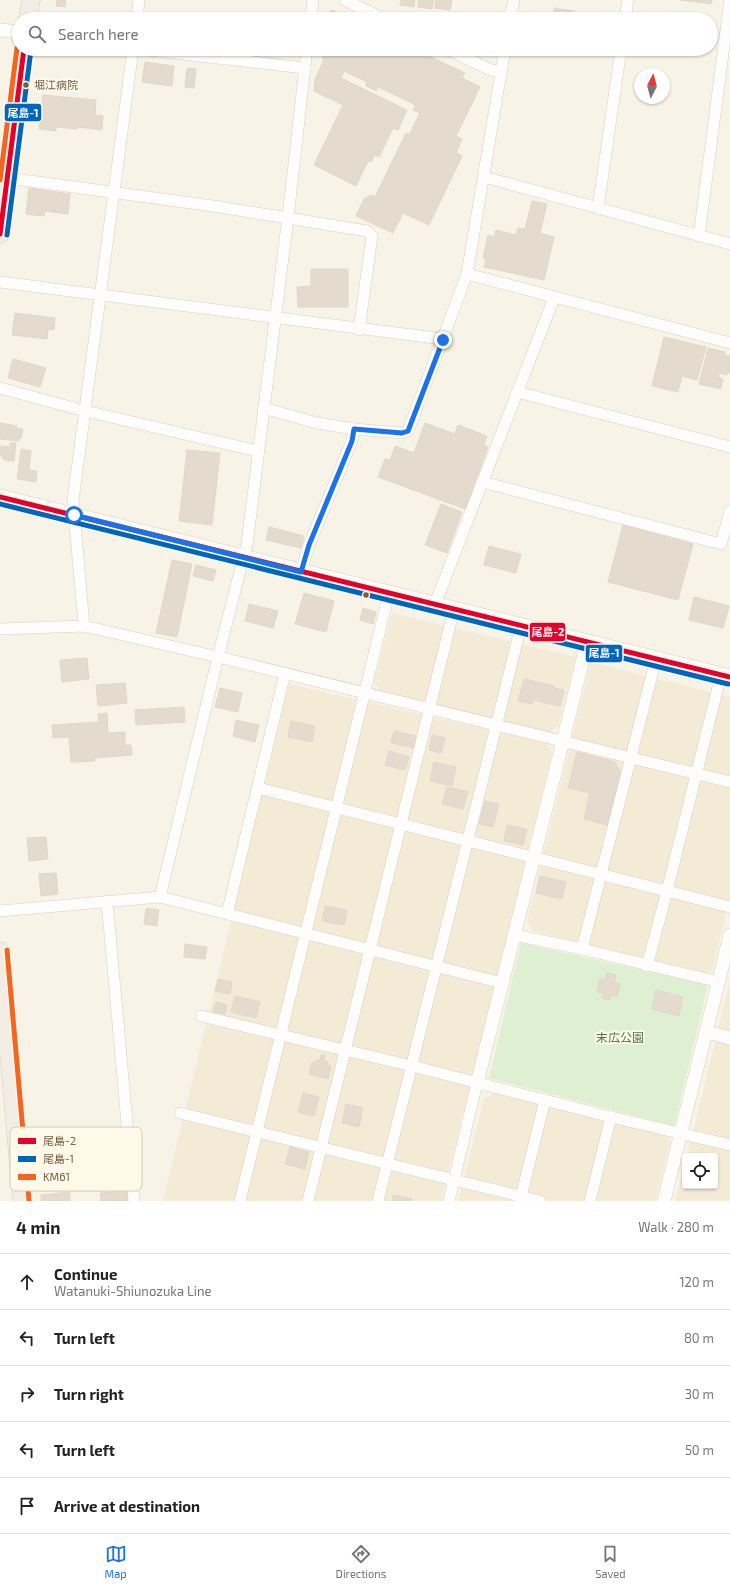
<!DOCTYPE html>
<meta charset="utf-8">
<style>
:root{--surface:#fff;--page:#f2f2f2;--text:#222;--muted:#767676;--line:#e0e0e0;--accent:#1a73e8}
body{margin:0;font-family:"Exo 2","Noto Sans JP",sans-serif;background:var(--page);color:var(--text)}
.controls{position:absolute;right:12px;bottom:12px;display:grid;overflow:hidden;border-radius:4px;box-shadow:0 1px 3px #0004}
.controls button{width:36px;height:36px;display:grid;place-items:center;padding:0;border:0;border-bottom:1px solid var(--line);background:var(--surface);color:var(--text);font:20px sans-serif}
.compass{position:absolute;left:634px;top:68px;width:36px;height:36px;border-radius:50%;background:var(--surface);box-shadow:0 1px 3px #0004;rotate:6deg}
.stop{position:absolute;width:12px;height:12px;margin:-9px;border:3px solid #1a73e8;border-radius:50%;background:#fff}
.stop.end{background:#1a73e8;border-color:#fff;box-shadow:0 1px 4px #0008}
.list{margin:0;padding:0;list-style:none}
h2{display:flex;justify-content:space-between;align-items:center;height:52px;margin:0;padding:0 16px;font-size:17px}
h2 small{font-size:13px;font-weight:400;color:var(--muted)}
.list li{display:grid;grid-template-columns:26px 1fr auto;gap:12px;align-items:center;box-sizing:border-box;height:56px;padding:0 16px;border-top:1px solid var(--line)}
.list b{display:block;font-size:15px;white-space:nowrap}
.list p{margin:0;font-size:13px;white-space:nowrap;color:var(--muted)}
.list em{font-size:13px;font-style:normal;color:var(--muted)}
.icon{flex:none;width:22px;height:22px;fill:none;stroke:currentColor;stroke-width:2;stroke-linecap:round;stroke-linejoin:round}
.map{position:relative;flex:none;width:730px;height:1201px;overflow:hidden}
.search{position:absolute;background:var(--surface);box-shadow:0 1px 3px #0004;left:12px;right:12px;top:12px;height:44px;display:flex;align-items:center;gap:10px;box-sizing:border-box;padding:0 14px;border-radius:22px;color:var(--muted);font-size:15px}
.sheet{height:332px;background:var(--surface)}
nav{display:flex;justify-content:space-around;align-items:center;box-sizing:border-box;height:56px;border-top:1px solid var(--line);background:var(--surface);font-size:11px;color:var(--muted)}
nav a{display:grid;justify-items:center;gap:2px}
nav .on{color:var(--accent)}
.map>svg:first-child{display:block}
</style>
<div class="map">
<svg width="730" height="1201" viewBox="0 0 730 1201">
<rect width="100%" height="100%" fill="#f8f3e7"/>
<g fill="#f4ebd7">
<path d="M392,613L576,657L558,726L550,732L380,690L374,683Z"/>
<path d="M591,662L730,697V898L712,971L707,973L533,931L527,921Z"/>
<path d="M289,684L547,743L552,753L441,1201H163Z"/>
<path d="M730,981V1201H675L685,1163V1186H715V1156H687Z"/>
<path d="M494,1093L668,1136L670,1141L655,1201H458L484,1099Z"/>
</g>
<path fill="#dfefd1" d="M521,943L708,985L674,1126L489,1078Z"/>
<g fill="#e4dbce" stroke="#e1d7c9">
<path d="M57,0H66L65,7L56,6Z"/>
<path d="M401,0H415L414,7L400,5Z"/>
<path d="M418,0H434L432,9L418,7Z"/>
<path d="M436,0H452L450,10L435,8Z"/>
<path d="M680,0H712L711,4Z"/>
<path d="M554,8L575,11L574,19H553Z"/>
<path d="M332,10L350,19H327Z"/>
<path d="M215,49H232V51Z"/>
<path d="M326,49H414L465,73L462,78L480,87L456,136L462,139L456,153L462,156L429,225L403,213L393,233L356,216L364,199L371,195L375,197L406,133L409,135L420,113L413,110L416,105L378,87L376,91L366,86L367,82L344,71L341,78L407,110L398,130L393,128L379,157L375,155L371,162L368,161L356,186L314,165L343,105L314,91L315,79L324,60L322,58Z"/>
<path d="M678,49H705V53Z"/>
<path d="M145,62L174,66L172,86L142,82Z"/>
<path d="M187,68L196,69L194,88L185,87Z"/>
<path d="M43,95L96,100L95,115L103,116L102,130L77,127V129L56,127V131L39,129Z"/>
<path d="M29,188L70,194L68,214L45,211L44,216L26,214Z"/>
<path d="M532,201L547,204L540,233L554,237L544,280L484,267L486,259L483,258L488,235L494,237L496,230L516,235L518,228L525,229Z"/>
<path d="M311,269H348V307H298L297,287L311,286Z"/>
<path d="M15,313L55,318L54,330L48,329L47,339L12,335Z"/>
<path d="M664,337L706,347L697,380L682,376L678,392L652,386Z"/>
<path d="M708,348L725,352L724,355L730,356V373H728L727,375L719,373L718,377L723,379L721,389L699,384Z"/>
<path d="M13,359L46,368L40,387L8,378Z"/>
<path d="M0,423L17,426L16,428L23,429L21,438H19V441L0,439Z"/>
<path d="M425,423L455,434L458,425L487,436L484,445L488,447L465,509L378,477L385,459L390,460L395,446L414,453Z"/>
<path d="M10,443H16L14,461L4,460L0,454V446L10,447Z"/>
<path d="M21,449L31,451L29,470L37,471L36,482L17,479Z"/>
<path d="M187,450L220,453L212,525L179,521Z"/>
<path d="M441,504L462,512L447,553L425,545Z"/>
<path d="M623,525L693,544L678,600L608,582Z"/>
<path d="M269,527L304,536L301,548L266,540Z"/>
<path d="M489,546L521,554L516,573L484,565Z"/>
<path d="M172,560L192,564L177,637L156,633Z"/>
<path d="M196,565L216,570L213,581L193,576Z"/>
<path d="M304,593L334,601L326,632L295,624Z"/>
<path d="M694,597L729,606L723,628L689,620Z"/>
<path d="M249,604L278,611L273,628L245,621Z"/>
<path d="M363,608L376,612L373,624L360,620Z"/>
<path d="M87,658L89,679L62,682L60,660Z"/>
<path d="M524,679L555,686L554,688L564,690L560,706L533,700L532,704L518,701Z"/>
<path d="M125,683L127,703L98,706L96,685Z"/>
<path d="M220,688L242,693L238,712L215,707Z"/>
<path d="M184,707L185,722L136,725L135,710Z"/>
<path d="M107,713L108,733L125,732V745H131L132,755L94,758L95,761L71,762L69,737L53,738L52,725L99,722L98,714Z"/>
<path d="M236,720L259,725L255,742L233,736Z"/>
<path d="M291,721L315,726L312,742L288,737Z"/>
<path d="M394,731L419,737L416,748L391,743Z"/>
<path d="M432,735L445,738L441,753L429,750Z"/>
<path d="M389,751L409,757L405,770L385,765Z"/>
<path d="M577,752L615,762L621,772L607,825L584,819L590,793L568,788Z"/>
<path d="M434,762L456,767L452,786L430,781Z"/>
<path d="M447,787L468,792L463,809L442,804Z"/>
<path d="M485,801L499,804L493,827L479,824Z"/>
<path d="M507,825L527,829L523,845L504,841Z"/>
<path d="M46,837L48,859L29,861L27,838Z"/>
<path d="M56,873L58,894L41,896L39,874Z"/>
<path d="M540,876L566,882L562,899L536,893Z"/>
<path d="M325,906L347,910L344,925L322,921Z"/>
<path d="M146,908L159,910L157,926L144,924Z"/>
<path d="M185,944L207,947L205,959L184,957Z"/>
<path d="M607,973L616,975L614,983L620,984L617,997L611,995L610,1000L602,998L603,993L597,992L600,979L605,980Z"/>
<path d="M218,979L232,982L230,994L215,991Z"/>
<path d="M656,990L683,997L679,1016L652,1009Z"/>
<path d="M235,996L260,1002L256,1018L231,1012Z"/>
<path d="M216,1002L227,1005L225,1014L213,1012Z"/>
<path d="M321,1055H325L324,1061L328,1062L327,1065L331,1066L328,1079L309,1074L312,1062L315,1063L316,1060L320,1061Z"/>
<path d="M303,1093L319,1097L314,1116L298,1112Z"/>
<path d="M346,1104L363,1108L359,1127L342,1123Z"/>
<path d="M290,1147L309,1152L305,1169L285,1164Z"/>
<path d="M115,1189H128L129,1201H115Z"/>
<path d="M70,1192V1201H41V1195Z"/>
<path d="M114,1192V1201H101L100,1193Z"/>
<path d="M393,1195L412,1199V1201H392Z"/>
</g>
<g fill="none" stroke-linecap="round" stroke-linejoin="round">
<defs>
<g id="minor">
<path d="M345,0L384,19"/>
<path d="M137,19L139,0"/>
<path d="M311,19L313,0"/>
<path d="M510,19L514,0"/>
<path d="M625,19L628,0"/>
<path d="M139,49L305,68"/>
<path d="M447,49L491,70L501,72"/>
<path d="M484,177L730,244"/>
<path d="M8,178L213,206L367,231L372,236L359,330"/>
<path d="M598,208L621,49"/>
<path d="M699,236L730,0"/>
<path d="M467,274L730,343"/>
<path d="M0,282L443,339"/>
<path d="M0,388L85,411L258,451"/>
<path d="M517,392L730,447"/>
<path d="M263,408L317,423L354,429L402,433L408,431L467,274L505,49"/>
<path d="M482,482L721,544L730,511"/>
<path d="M301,572L309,545L352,441L354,429"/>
<path d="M435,604L554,298"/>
<path d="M84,626L73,500L133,49"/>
<path d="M0,629L84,626L218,657L730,782"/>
<path d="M258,788L730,907"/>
<path d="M160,897L218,657L247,544L288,217L307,49"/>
<path d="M107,901L134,1201"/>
<path d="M0,911L160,897L502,983"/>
<path d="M227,914L285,673"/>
<path d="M514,935L582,949L719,982"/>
<path d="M582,949L656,659"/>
<path d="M647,966L667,891L721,675"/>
<path d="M201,1016L412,1066L611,1117L730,1145"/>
<path d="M180,1113L540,1201"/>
<path d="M240,1201L389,593"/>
<path d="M308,1201L454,609"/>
<path d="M378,1201L521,626"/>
<path d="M449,1201L477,1083"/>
<path d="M520,1201L545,1100"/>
<path d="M590,1201L611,1117"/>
</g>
<g id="tertiary">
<path d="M0,30L19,32"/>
<path d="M707,1032L730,1038"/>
<path d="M477,1083L563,741L587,642"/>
<path d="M664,1201L730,935"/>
</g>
<path id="secondary" d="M0,497L730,677"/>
<g id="trunk">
<path d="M28,19L31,0"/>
<path d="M0,234L24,49"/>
<path d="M0,951L22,1201"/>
</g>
</defs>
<use href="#minor" stroke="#d6cfc5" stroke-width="12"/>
<use href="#tertiary" stroke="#d6cfc5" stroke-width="14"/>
<use href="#secondary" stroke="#d7d0c5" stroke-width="16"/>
<use href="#trunk" stroke="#d7cec3" stroke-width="19"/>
<use href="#minor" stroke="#fefdfb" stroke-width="11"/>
<use href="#tertiary" stroke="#fefdfb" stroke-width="13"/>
<use href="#secondary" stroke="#fefdfb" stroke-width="15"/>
<use href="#trunk" stroke="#f2ece4" stroke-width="18"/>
<defs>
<g id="bus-1">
<path d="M0,234L24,49"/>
<path d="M0,497L730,677"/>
</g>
<g id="bus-2">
<path d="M7,235L31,50"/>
<path d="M0,504L728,684"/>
</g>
<g id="bus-3">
<path d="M0,180L17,48"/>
<path d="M7,950L29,1200"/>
</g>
</defs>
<use href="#bus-1" stroke="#fff9e9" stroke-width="8"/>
<use href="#bus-2" stroke="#fff9e9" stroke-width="8"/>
<use href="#bus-3" stroke="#fff9e9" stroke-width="8"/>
<use href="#bus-1" stroke="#e4002b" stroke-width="5"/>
<use href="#bus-2" stroke="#0065bd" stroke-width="5"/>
<use href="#bus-3" stroke="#f26522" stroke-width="5"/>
</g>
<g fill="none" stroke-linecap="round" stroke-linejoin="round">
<path stroke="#1a73e8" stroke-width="5" d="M74,515L301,572L309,545L352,441L354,429L402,433L408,431L443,340"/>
</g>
<g fill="#775e46" stroke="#fff9e9" stroke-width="1.5">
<circle cx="26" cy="85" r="3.5"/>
<circle cx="366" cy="595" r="3.5"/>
</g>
<g text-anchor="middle" stroke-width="4" stroke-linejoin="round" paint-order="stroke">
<g font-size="11" fill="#775e46" stroke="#fff9e9" text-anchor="start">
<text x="34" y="89">堀江病院</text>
</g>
<g font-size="12" fill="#487e3d" stroke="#fff9e9">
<text x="620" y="1042">末広公園</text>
</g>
</g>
<rect x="10" y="1127" width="132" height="64" rx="6" fill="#fff9e9" stroke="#d6cab8" stroke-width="1"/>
<rect x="18" y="1138" width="18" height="6" fill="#e4002b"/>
<rect x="18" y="1156" width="18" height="6" fill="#0065bd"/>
<rect x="18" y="1174" width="18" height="6" fill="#f26522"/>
<g font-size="11" fill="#775e46">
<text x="43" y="1145">尾島-2</text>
<text x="43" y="1163">尾島-1</text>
<text x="43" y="1181">KM61</text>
</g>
<g stroke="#fff9e9" stroke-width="1.5">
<rect x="4" y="103" width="38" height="19" rx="4" fill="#0065bd"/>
<rect x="529" y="622" width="37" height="20" rx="4" fill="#e4002b"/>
<rect x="585" y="644" width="38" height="19" rx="4" fill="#0065bd"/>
</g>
<g font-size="11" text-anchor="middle" font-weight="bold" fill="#fff">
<text x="23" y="117">尾島-1</text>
<text x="548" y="636">尾島-2</text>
<text x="604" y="657">尾島-1</text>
</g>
</svg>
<div class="controls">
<button><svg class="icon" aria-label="locate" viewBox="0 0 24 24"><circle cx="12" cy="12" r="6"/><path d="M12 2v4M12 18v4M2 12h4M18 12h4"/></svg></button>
</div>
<svg class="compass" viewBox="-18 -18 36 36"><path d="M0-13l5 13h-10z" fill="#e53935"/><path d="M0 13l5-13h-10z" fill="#767676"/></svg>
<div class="stop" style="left:74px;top:515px"></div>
<div class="stop end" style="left:443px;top:340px"></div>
<div class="search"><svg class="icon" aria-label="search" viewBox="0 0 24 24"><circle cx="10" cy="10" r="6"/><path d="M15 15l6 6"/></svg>Search here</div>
</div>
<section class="sheet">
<h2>4 min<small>Walk · 280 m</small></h2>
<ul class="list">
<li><svg class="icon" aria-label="ahead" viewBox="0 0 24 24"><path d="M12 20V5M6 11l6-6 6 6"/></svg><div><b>Continue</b><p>Watanuki-Shiunozuka Line</p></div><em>120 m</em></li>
<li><svg class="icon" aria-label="left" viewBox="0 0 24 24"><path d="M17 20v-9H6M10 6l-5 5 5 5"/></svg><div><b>Turn left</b></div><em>80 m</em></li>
<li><svg class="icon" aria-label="right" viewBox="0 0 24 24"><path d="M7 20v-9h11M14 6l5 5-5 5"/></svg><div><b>Turn right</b></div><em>30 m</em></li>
<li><svg class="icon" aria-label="left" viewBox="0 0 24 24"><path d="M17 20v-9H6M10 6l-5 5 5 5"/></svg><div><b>Turn left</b></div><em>50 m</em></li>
<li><svg class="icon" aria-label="arrive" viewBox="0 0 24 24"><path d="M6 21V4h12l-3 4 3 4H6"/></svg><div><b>Arrive at destination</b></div></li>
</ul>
</section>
<nav>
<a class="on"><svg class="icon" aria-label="map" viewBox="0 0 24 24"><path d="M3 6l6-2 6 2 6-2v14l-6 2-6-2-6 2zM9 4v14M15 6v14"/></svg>Map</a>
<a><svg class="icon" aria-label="directions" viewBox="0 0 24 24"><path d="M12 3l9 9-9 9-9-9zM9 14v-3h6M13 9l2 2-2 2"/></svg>Directions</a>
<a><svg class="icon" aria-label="saved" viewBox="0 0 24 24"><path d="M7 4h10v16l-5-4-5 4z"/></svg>Saved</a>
</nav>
